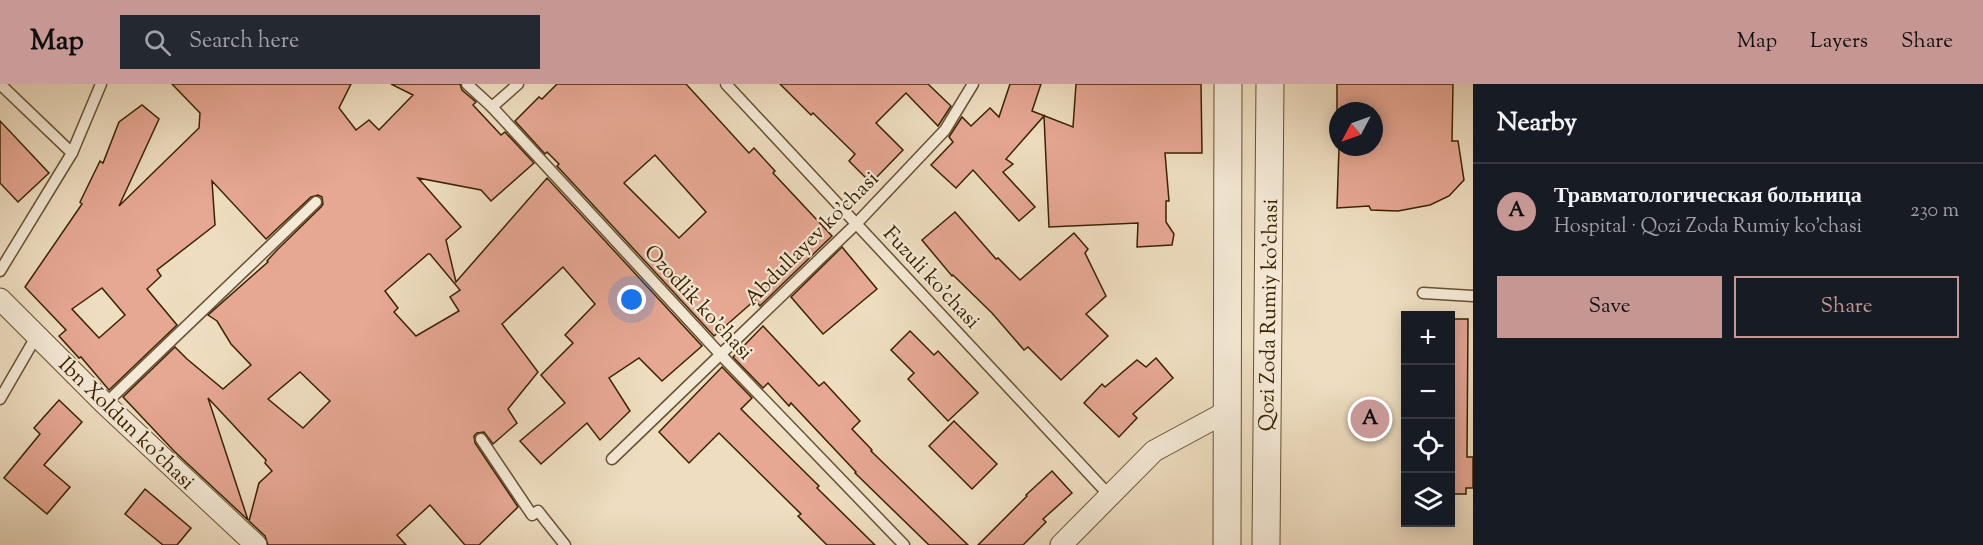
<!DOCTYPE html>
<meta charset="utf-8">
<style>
:root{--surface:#171b24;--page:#242831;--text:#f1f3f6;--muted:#9ea1a6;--line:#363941;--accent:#c59692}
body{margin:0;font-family:"Sorts Mill Goudy",serif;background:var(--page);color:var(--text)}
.controls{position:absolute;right:18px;bottom:18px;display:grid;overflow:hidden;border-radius:0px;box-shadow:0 3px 15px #0003}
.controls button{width:54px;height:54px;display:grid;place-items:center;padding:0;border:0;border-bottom:2px solid var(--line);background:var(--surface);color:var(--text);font:30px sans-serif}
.compass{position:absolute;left:1329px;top:18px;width:54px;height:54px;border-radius:50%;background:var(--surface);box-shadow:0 3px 15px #0003;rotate:229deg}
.you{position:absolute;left:632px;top:216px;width:21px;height:21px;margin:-15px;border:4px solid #fff;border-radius:50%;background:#1a73e8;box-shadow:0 0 0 9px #1a73e833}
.badge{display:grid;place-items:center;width:39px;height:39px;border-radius:50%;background:var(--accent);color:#111;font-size:20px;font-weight:700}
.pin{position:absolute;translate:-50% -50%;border:3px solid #fff;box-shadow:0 2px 6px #0006}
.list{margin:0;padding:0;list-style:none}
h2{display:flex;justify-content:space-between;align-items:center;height:78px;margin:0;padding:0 24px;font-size:26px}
h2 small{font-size:20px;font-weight:400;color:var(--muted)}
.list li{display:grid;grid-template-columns:39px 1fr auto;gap:18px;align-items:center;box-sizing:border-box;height:96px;padding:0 24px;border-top:2px solid var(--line)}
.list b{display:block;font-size:22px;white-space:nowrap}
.list p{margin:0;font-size:20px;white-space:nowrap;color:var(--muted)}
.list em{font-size:20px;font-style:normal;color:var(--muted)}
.actions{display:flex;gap:12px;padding:18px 24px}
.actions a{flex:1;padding:14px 0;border:2px solid var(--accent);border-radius:0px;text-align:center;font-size:21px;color:var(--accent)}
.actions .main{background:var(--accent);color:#111}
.icon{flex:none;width:33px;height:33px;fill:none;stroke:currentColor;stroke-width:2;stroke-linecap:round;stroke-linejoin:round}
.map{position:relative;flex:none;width:1473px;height:461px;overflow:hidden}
header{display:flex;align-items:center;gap:36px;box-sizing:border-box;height:84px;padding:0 30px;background:var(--accent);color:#111}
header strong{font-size:28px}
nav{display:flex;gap:33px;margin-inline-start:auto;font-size:21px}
.search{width:420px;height:54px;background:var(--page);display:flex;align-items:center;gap:15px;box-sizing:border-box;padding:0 21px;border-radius:0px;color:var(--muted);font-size:22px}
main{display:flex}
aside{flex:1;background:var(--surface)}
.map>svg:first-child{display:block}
</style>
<header>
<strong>Map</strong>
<div class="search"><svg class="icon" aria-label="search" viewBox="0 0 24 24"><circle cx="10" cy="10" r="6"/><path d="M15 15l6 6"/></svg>Search here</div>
<nav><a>Map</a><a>Layers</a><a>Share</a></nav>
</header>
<main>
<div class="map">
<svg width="1473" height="461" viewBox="0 0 1473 461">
<rect width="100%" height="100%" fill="#eeddc0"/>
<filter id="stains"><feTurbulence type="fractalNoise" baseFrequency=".00333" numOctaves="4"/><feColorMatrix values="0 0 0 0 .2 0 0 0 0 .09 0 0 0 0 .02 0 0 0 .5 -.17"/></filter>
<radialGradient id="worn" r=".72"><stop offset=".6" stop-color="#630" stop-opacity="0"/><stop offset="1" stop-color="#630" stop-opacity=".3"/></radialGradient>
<g fill="#e6a793" stroke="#3a2301" stroke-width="1.5" fill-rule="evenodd">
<path d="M172,0H351L339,24L356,46L369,36L379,46L413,11L391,0H460L462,6L476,18L473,21L501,51L505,48L534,79L491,117L481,106L418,94L461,143L446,156L456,198L547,94L702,262L662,297L639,274L609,294L630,327L600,356L587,339L541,380L520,357L565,319L541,291L573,259L565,251L595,220L563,183L502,240L538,288L508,325L517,339L493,360L484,348L477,349L474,352L475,359L518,423L479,461H465L430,421L397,451L406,461H268L265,452L249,437L259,399L272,387L265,379L266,376L208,314L248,436L175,368L123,313L175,263L187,275L223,305L251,281L231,260L217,237L208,231L268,178L267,177L277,166L321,123L323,120L322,113L318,111L311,113L266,155L212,97L215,141L157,186L161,192L147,205L177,241L109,306L81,273L79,274L59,252L66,246L25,203L82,120L80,118L100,77L103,79L119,38L142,21L159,35L119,122L199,44L200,29ZM428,170H430L460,206L450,213L459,227L416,252L394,228L398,224L385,207ZM102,204L125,231L99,254L72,225ZM300,288L330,317L303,344L268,315Z"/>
<path d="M557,0H686L749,69L754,64L775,87L773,89L832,152L760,222L755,216L714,252L557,82L559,80L547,68L545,70L515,37L539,13L542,15ZM655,71L706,128L679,154L624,99Z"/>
<path d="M780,0H928L951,22L938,42L906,9L876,39L903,66L871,99L849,77L855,70L813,29L811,31Z"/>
<path d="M1010,0H1041L1032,27L1073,43L1076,0H1201L1202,69H1165L1169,117H1166V138L1174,150L1172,161L1137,163L1138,139L1049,143L1044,32L1006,75L1013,80L1003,88L1035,123L1019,137L973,86L956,104L931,81L953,58L949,53L962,33L971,42L990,24L999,33Z"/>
<path d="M1337,0H1453L1452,57H1458L1464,96L1449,112L1430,121L1398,127L1371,126L1369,122L1337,124L1339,63H1374V27H1337Z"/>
<path d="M0,37L49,89L18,118L0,99Z"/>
<path d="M955,128L996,175L998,174L1020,196L1074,149L1088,165L1085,169L1106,212L1086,230L1108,252L1061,296L1028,263L1024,266L992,229L953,191L952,192L922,156Z"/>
<path d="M842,163L877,205L823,250L791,213Z"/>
<path d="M1450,235H1468L1467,373H1473V404H1466V410H1450Z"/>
<path d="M763,242L819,302L824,298L860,337L852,345L872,366L871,367L968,461H929L855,389L856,388L791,319L789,322L768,299L763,304L733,273Z"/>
<path d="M910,247L934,271L938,267L978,309L948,337L908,295L914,289L891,266Z"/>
<path d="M1156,274L1173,294L1133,330L1137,334L1119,353L1084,319L1102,300L1105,303L1137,276L1146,283Z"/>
<path d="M722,283L752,314L741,325L819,402L817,404L875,461H827L798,432L801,430L719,349L689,379L659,348Z"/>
<path d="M59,316L82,338L44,381L70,403L47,430L4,394L40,350L34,344Z"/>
<path d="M954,337L997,380L972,405L929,362Z"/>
<path d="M1052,387L1072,409L1043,435L1046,438L1023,461H978L1027,412L1026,411Z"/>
<path d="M145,405L191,444L177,461H163L125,430Z"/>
</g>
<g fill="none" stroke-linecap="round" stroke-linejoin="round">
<defs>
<g id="service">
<path d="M0,0L72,69"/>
<path d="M467,0L492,23L721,271L904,461"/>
<path d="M726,0L1109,411"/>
<path d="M492,23L518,0"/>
<path d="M0,187L72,69L101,0"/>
<path d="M1423,209L1473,212"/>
<path d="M0,315L37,251"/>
<path d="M105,320L316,118"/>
<path d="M481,355L532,431L538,427L565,461"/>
<path d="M612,375L856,140L945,46L973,0"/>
</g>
<g id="minor">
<path d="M0,215L105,320L256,461"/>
<path d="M1061,461L1154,367L1228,327"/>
</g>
<g id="tertiary">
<path d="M1227,461L1228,0"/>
<path d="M1266,461L1270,0"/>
</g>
</defs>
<use href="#service" stroke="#675231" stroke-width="13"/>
<use href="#minor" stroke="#675231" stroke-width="23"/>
<use href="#tertiary" stroke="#675231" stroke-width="29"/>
<use href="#service" stroke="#f4e9d6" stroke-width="10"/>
<use href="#minor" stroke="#f4e9d6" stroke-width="21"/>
<use href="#tertiary" stroke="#f4e9d6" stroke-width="27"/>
</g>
<g text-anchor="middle" stroke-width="4.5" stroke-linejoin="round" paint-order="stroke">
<g font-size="21" fill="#3a2301" stroke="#f4e9d6">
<text transform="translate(811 154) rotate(-45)" y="7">Abdullayev ko'chasi</text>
<text transform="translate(932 193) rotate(47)" y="7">Fuzuli ko'chasi</text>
<text transform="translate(699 218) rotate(47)" y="7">Ozodlik ko'chasi</text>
<text transform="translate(1268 231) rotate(-89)" y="7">Qozi Zoda Rumiy ko'chasi</text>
<text transform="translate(127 339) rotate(44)" y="7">Ibn Xoldun ko'chasi</text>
</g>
</g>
<rect width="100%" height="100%" filter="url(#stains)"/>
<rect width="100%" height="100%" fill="url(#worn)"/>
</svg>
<div class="controls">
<button>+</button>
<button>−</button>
<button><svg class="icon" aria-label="locate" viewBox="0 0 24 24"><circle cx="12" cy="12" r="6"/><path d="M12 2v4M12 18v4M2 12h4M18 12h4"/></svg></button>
<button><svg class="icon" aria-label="layers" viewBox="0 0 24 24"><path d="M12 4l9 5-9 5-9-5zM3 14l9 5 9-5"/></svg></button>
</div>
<svg class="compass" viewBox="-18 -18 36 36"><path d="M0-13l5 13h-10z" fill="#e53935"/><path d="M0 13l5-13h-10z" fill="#9ea1a6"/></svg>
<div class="you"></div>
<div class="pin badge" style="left:1370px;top:335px">A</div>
</div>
<aside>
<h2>Nearby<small></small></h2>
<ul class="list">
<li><span class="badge">A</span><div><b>Травматологическая больница</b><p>Hospital · Qozi Zoda Rumiy ko'chasi</p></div><em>230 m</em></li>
</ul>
<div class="actions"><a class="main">Save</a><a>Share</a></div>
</aside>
</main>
